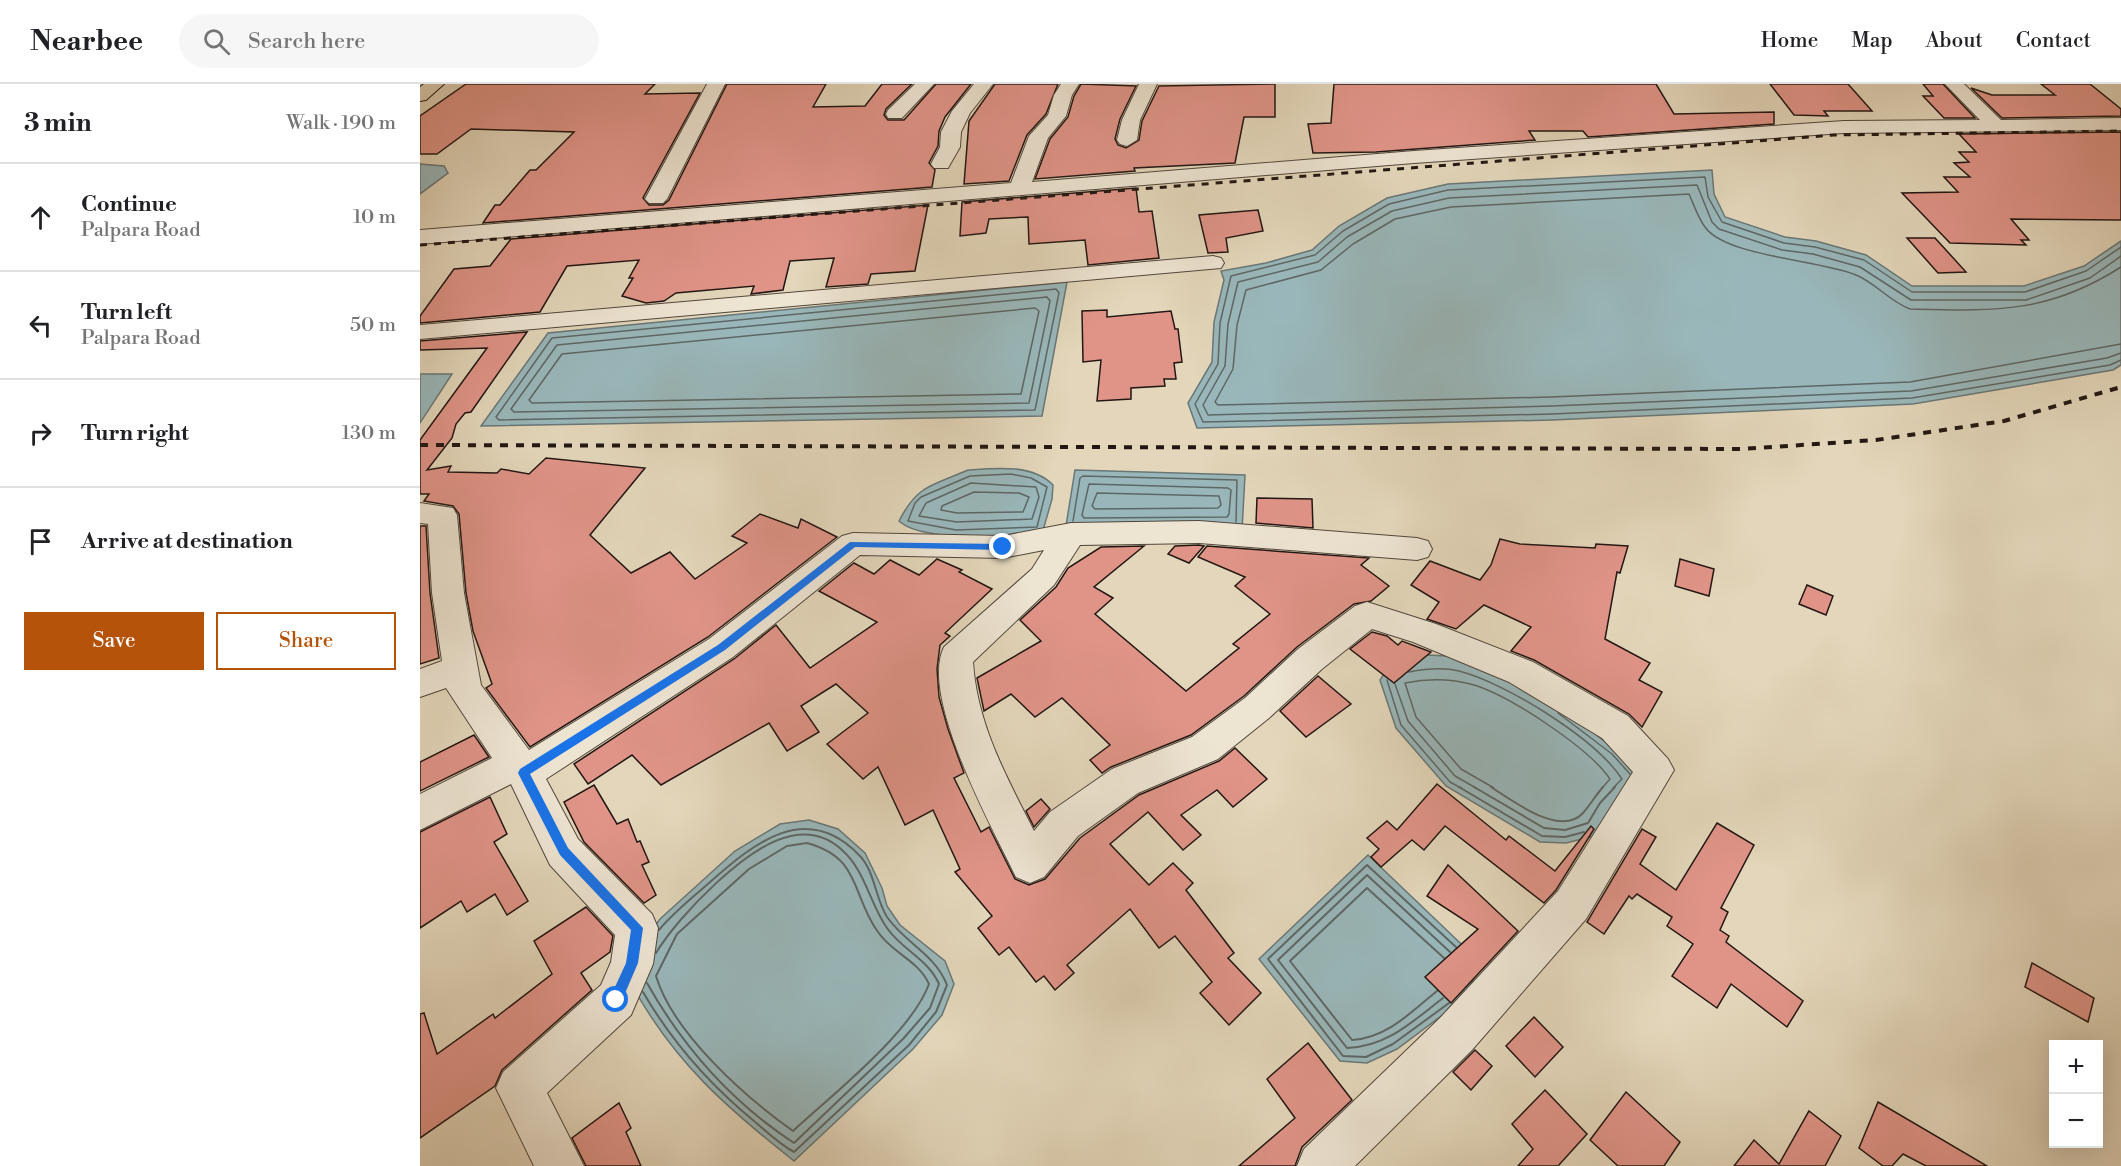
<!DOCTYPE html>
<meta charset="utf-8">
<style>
:root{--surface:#fff;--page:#f6f6f6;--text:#202124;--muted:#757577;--line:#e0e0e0;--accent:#b45309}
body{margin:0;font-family:"Libre Bodoni",serif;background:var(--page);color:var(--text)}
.controls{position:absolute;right:18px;bottom:18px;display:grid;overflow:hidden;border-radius:0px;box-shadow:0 6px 24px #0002}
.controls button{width:54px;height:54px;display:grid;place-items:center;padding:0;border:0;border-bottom:2px solid var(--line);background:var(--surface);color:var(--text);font:30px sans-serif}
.stop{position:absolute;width:18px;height:18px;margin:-14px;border:4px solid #1a73e8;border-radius:50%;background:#fff}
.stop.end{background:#1a73e8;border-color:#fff;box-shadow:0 2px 6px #0008}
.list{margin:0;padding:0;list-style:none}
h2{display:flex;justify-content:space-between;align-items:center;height:78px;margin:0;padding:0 24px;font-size:26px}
h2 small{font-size:20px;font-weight:400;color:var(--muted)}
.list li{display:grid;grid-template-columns:39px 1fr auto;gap:18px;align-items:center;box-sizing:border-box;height:108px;padding:0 24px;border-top:2px solid var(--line)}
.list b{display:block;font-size:22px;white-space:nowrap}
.list p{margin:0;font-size:20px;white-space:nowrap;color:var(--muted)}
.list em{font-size:20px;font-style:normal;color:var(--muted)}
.actions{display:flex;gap:12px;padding:18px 24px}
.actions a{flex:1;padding:14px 0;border:2px solid var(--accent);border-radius:0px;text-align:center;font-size:21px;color:var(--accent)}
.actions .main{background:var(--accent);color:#fff}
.icon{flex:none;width:33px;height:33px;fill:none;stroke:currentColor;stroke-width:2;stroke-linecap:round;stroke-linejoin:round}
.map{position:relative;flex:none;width:1701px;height:1082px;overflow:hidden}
header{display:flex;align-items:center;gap:36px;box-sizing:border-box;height:84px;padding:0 30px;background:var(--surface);border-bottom:2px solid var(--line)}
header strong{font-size:28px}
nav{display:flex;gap:33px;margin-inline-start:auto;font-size:21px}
.search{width:420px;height:54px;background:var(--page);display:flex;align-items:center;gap:15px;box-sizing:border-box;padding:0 21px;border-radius:33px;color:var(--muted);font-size:22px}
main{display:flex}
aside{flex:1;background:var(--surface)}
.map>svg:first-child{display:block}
</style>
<header>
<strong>Nearbee</strong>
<div class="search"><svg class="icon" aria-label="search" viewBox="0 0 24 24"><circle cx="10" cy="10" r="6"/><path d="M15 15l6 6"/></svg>Search here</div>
<nav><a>Home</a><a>Map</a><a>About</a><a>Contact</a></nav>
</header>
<main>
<aside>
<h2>3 min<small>Walk · 190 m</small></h2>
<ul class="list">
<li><svg class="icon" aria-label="ahead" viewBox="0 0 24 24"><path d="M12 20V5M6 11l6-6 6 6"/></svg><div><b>Continue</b><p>Palpara Road</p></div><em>10 m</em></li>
<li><svg class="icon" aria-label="left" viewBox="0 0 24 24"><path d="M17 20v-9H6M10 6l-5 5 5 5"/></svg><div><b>Turn left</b><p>Palpara Road</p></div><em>50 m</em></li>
<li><svg class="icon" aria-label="right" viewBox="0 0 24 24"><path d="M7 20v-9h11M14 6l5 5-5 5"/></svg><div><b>Turn right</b></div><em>130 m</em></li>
<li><svg class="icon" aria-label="arrive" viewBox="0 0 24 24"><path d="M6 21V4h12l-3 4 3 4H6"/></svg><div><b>Arrive at destination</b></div></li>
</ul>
<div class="actions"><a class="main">Save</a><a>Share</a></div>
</aside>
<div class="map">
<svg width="1701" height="1082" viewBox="0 0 1701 1082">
<rect width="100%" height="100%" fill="#e3d6ba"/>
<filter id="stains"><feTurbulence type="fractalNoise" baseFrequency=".00333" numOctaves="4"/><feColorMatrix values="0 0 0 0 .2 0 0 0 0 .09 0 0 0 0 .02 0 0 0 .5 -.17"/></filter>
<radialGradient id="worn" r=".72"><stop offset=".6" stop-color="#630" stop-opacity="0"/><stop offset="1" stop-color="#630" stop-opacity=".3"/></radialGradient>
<g fill="#99b7ba" stroke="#697777" stroke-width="1.5">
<path d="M0,80L24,82L28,89L0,110Z"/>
<path d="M1292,86L1294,110L1305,133L1365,153L1396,157L1446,171L1492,202H1604L1664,182L1701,157V281L1693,286L1493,320L1132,336L777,344L768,319L792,278L794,238L804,196L801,187L846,179L892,166L919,142L967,114L1028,100Z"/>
<path d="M647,198L622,332L61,342L128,249Z"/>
<path d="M0,290H32L0,339Z"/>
<path d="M548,386C576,384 613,380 633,401L632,415L622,450C589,451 502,459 479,437C498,400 512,402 548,386Z"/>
<path d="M655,386L825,391L822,446L645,448Z"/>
<path d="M1009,571L1041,573L1122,610L1196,666L1220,693L1178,751L1146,759L1120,758L1026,702L976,644L960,596L972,577Z"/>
<path d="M389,736L418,745L445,769L462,804L467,822L480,841L525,877L534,900L522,931L493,965L374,1077C307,1024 255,979 213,903L231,847L240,835L315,767L360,740Z"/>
<path d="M948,771L1061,879L1044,915L977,965L947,979L920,977L839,875Z"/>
</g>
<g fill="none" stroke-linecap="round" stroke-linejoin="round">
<g stroke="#5e6766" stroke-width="1.5">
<path d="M1701,163L1666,187L1605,208H1492L1444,176L1395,163L1364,159L1302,138L1288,113L1285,93L1028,106L969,120L923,147L895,171L811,192L800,239L798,280L775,320L783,338L1132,330L1492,314L1690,281L1701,276"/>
<path d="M1701,172L1670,194L1606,216H1491L1440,183L1393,170L1362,166L1299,145L1292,138L1277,101L1029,114L972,127L927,153L898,178L818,198L808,240L805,282L783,321L788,331L1132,322L1491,307L1687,274L1701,269"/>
<path d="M1701,183C1628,230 1573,227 1490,225C1470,218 1456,199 1436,191C1402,176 1306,173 1285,143C1278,134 1274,121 1269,110L1031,123L975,135L933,160L901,186L826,206L817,241L813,285L795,318L798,321L1131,313L1490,298L1701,260"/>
<path d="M636,205L639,209L615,326L79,336L76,333L132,254Z"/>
<path d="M627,213L630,217L609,319L94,328L91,325L137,261Z"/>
<path d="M615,224L619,227L601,310L112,319L109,316L142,270Z"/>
<path d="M591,390L611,394L627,403L617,443L536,446L488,437L495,419L501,413L550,392Z"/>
<path d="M551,399L616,403L619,413L612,435L537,438L499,432L506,419Z"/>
<path d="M669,400L808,404L811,406L809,430L807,433L664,434L662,431Z"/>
<path d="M554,408L599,409L609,413L603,428L537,429L521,426L522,422Z"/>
<path d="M677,409L799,412L801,421L798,424L675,425L672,422Z"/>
<path d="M653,437L660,394L663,392L817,396L816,438"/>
<path d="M989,588C1005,585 1023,583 1039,587C1086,599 1176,655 1202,695L1193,704"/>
<path d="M967,596L981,641L1030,698L1041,704"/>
<path d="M975,600L988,637L1035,692L1056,704"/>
<path d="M1138,629L1192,670L1210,690"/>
<path d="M1074,704L1041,685L996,633L985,599C1009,594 1030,594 1054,601C1090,612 1169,664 1190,695L1182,704"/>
</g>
<g stroke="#5e6766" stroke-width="2">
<path d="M1039,703L1122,752L1145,753L1164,748"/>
<path d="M1054,703L1124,744L1145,746L1168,739L1180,719L1195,703"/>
<path d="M1071,703C1092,716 1140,754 1163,729C1170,721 1176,711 1183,703"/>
<path d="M387,759C442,774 431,811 458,848C472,869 498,876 509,900C491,949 413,1010 373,1047C325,1013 253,949 236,892L257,850L329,785L367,762Z"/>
<path d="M227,899C263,963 313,1019 374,1059L483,955L510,924L519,900C508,875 482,866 467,844C450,820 445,786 422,766C408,753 390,748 371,752C328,760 258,832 236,869"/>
<path d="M1017,907C991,928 967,954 932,956L870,877L947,804L1024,874"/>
<path d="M223,908C252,958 289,1000 334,1037C347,1048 359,1060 374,1068L489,961L516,928L527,901C515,870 485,859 467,833C455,814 455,787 439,771C386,716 334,759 289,799C272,814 254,828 239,846"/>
<path d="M1023,914C993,937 967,963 927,964L858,876L947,791L1030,868"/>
<path d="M1029,919L973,960L946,973L923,972L848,875L947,781L1036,863"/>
</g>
</g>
<g fill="#e09488" stroke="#221713" stroke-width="1.5">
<path d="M46,0H235L225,10L280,9L223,114L229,121H243L249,116L307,0H406L393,23L445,22L462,0H492L466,25L464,31L468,36H484L516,0H551L525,33L519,47L518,62L509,79L515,86L512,103L63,139L75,121H80L110,86H116L154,48L51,45L17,70H0V32Z"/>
<path d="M575,0H638L626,30L607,51L589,97L544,100L549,37Z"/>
<path d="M661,0L716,2L700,35L695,55L698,61L706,64L719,56L722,37L739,2L855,0V33H824L815,79L714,84L715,87L615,95L630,55L648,33L654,12Z"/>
<path d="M914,0H1236L1254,30L1354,28V40L1168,53L1163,47H1109L1115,56L956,68L893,69L888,40L911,39Z"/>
<path d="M1350,0H1428L1452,27H1404L1408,32L1374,31Z"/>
<path d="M1503,0H1523L1555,34H1524L1503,12H1513Z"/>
<path d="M1621,0H1670L1701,25V32L1582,34L1551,4L1572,11H1635Z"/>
<path d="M1701,48V136L1591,135L1609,156H1601L1606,161L1530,159L1482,109L1538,108L1524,93H1550L1534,79L1549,78L1539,68H1556L1539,50Z"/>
<path d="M716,104L719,128L732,127L739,174L668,181L665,156L609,160L608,133L569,135L566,149L540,152L542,118Z"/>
<path d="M508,121L495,187L451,190L448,200L406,203L414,174L370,177L363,206L331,210L334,202L256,209L244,217L226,219L202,212L213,194H209L219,176L147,182L120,228L0,239V232L34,185L70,182L91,155Z"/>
<path d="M838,126L843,147L806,154L808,168L788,169L779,131Z"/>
<path d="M1487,154H1515L1546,188L1518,189Z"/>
<path d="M687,226V233L751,227L755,245H758L762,278L754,279L756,295H744L745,302L711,304V315L677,317L681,276L663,278L662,227Z"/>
<path d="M107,248L51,328L45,329L36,340L32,354L7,386L31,382L28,388L77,389L81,385L109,390L126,374L225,384L170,451L211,489L250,468L275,495L327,459L312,452L340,430L378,444L381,435L417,453L288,553L110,663L66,604L72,600L53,547L46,509L39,430L33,422L4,417L9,410H0V356L67,264L0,266V257Z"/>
<path d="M837,414L892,415L893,444L836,439Z"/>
<path d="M0,442H6L10,509L19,574L0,580Z"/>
<path d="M1080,455L1100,460L1175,464L1176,460L1208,462L1200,489L1197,488L1185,555L1230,579L1219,596L1242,608L1222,643L1209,630L1114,576L1091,567L1111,543L1064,521L1036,545L1007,535L1019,518L991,501L1010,477L1060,496L1071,481Z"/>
<path d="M724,462L674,503L693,514L675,530L766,607L819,564L813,560L850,530L815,502L825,493L778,473L787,462L949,474L941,481L969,502L951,517L934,520L877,563L824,612L771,651L691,683L682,689L670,676L690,661L642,614L615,633L591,610L564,627L557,594L621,557L600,536L636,503L648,484L681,463Z"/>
<path d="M755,462L779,461L784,462L769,479L748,470Z"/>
<path d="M517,475L542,486L539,488L572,505L525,549L530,552L520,561L517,585L519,613L528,645L544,689L534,694L561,748L569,743L595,795L609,801L625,795L660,754L719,711L799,677L815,664L847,695L813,723L797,706L761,731L781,751L763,766L728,728L690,760L729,801L753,779L773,799L766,806L814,869L808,874L841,909L809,941L780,909L792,898L755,852L739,864L710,825L647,881L654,889L635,906L624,892L616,898L589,863L579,871L558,844L572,832L535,788L540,785L513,726L485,741L458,683L443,695L407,660L448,629L416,600L381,622L399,648L367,667L349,639L241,701L212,671L168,700L154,680L314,575L356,541L390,584L457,538L399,507L434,479L454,490L470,476L499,491Z"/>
<path d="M1260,475L1294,485L1289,512L1255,502Z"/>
<path d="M1387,501L1413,512L1406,531L1379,520Z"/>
<path d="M952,548L967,552L978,561L982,557L1011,568L974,599L930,565Z"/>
<path d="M898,592L931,620L886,653L860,627Z"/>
<path d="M54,651L69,673L0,707V678Z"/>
<path d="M1017,700L1086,756L1089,752L1135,787L1171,742L1174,745L1136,806L1124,819L1025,742L1004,766L992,756L961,783L951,773L959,765L947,754L967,737L977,746Z"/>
<path d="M174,701L197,740L208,735L217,758L220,757L229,778L222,781L236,811L224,819L164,758L144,718Z"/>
<path d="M70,713L87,750L74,758L108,817L87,831L75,810L47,828L41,817L0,844V748Z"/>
<path d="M621,715L630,725L614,743L606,727Z"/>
<path d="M1297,739L1334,761L1301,824L1308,828L1300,846L1309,852L1306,858L1383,917L1367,943L1311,900L1297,924L1252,892L1273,860L1247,842L1252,833L1217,810L1212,815L1209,812L1184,850L1167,838L1222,745L1236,753L1220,780L1256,806Z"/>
<path d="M1028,781L1098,847L1031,919L1005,893L1058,845L1007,812Z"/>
<path d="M166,823L193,852L190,868L161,889L172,906L82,986L75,1002L0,1054V930L4,929L17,970L73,930L75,934L132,890L114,857Z"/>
<path d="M1612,879L1674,914L1668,938L1605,903Z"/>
<path d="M1114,933L1143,963L1115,993L1086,962Z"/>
<path d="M888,959L932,1016L882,1063L875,1082H819L875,1034L847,995Z"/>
<path d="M1055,966L1072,982L1051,1006L1033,988Z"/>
<path d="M1125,1006L1167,1050L1138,1082H1098L1113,1065L1092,1040Z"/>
<path d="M1206,1008L1260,1058L1244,1082H1198L1170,1056Z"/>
<path d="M1458,1018L1567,1082H1506L1483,1070L1472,1082H1463L1439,1064Z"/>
<path d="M199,1019L211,1044L206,1048L221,1082H166L152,1054Z"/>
<path d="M1389,1027L1421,1052L1405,1082H1314L1334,1056L1359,1080Z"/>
</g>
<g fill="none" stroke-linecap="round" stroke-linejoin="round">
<defs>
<g id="minor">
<path d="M287,0H305L247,115L243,119H229L225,115Z"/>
<path d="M495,0H514L482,34H468L466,30L468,26Z"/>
<path d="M554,0H573L550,29L541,48L540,63L528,84H514L511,80L520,63L521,48L532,27Z"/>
<path d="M641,0H659L652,11L646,32L628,54L612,98L994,67L1424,37L1560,36L1525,0H1544L1581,36L1701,34V46L1424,49L994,79L0,160V146L591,99L609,52L628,31L634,11Z"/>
<path d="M719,0H737L720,36L717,56L707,62L700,60L697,56L702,36Z"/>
<path d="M793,172L801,174L804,179L801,184L0,255V241Z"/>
<path d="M0,419L33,424L37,431L44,509L61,601L109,666L289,555L422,452L433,449L583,452L651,439L779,437L997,454L1008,457L1012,465L1008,473L997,476L779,459L660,461L634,501L553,578C557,640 586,692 614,747L630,728L692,685L772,653L825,614L878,565L935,522L947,518L1016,540L1113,578L1208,632L1248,675L1254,686L1166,835L1052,966L935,1082H877L884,1065L1020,934L1138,807L1213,688L1182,654L1089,598L993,558L952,545L902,585L849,634L798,675L718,709L658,752L624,793L610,799L596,793C573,745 499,612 524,563L612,485L624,466L583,474L440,471L313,573L126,695L158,755L232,830L238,844L233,880L211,931L127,1009L164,1082H114L76,1004L83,988L181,901L191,878L195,851L130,781L91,700L0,746V710L72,674L26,604L0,613V585L22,577L12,509L8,440L0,439Z"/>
</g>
<path id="major" d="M4,0H24L6,16L0,17V3Z"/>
</defs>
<use href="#minor" stroke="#52473d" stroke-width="2"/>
<use href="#major" stroke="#221713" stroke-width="2"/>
<use href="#minor" fill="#ede4d2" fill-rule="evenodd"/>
<use href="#major" fill="#e3d6ba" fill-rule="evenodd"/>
<path stroke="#221713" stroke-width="3" stroke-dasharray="7 7" stroke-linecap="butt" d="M0,161L1414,51L1701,47"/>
<path stroke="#221713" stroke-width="4" stroke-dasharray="8 8" stroke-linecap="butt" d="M0,361L1322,365L1456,356L1584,337L1701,303"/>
</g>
<path fill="#1a73e8" d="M430,458L583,460L588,463L583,466L435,463L305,566L110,690L148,764L223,844L218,879L200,921H191L189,916L206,879L211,846L140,771L98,689L100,685L298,561Z"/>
<rect width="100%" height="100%" filter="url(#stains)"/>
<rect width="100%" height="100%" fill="url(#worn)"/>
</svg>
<div class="controls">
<button>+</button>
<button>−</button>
</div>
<div class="stop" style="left:196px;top:916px"></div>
<div class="stop end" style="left:583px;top:463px"></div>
</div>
</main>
